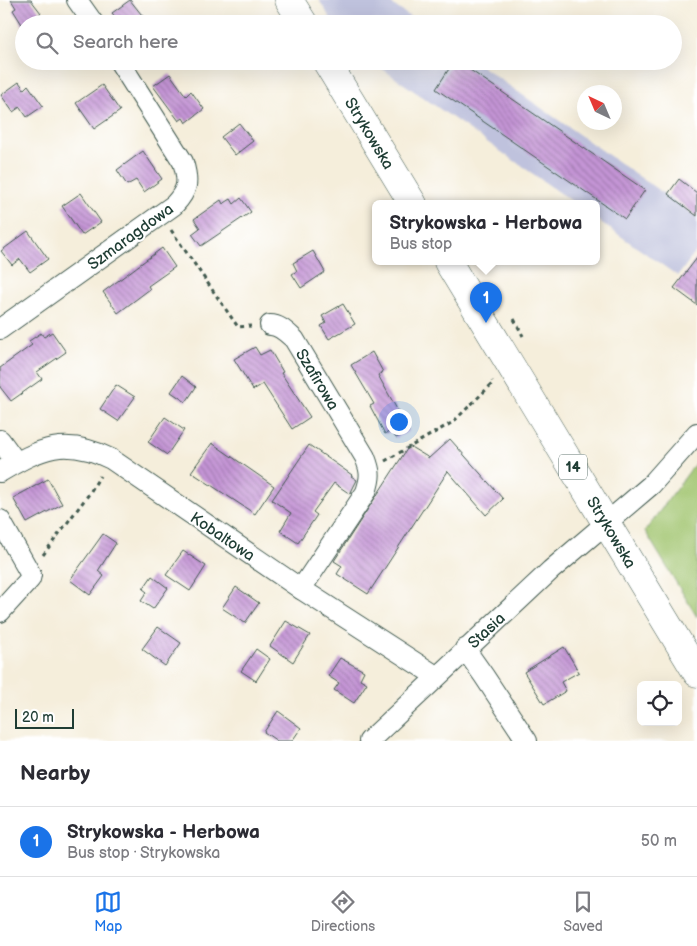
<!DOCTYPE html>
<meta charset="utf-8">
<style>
:root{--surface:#fff;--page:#f7f7f7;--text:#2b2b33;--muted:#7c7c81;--line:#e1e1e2;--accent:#1a73e8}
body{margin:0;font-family:"Balsamiq Sans",sans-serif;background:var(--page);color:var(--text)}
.controls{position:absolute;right:15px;bottom:15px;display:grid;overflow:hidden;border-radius:8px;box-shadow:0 5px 20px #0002}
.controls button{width:45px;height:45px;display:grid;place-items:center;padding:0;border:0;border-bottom:1px solid var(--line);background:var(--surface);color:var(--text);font:25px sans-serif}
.compass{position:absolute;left:577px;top:85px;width:45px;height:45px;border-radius:50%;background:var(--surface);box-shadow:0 5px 20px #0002;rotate:316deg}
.scale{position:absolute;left:15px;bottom:12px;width:59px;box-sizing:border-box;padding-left:5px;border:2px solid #1f3d34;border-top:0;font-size:14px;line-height:18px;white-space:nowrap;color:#1f3d34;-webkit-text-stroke:4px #fff;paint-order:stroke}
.you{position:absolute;left:398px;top:421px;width:18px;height:18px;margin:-12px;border:4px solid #fff;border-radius:50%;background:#1a73e8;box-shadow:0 0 0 8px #1a73e833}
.badge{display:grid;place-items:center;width:32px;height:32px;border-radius:50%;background:var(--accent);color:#fff;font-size:16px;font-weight:700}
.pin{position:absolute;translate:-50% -41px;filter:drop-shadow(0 1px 2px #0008)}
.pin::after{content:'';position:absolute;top:26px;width:18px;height:15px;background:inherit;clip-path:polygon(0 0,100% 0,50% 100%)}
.popup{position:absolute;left:372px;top:200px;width:228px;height:65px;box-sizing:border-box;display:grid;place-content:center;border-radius:8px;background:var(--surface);filter:drop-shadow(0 1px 4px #0005);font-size:16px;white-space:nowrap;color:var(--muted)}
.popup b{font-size:19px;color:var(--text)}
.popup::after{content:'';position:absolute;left:50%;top:100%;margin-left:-10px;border:10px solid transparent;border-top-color:var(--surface)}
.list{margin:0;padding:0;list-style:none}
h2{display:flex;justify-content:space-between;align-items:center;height:65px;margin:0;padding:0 20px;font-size:21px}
h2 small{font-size:16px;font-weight:400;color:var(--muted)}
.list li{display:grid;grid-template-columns:32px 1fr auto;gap:15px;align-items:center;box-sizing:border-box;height:70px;padding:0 20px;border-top:1px solid var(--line)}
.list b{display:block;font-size:19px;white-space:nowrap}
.list p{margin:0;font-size:16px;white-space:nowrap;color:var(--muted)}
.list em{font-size:16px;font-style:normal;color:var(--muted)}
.icon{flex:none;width:28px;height:28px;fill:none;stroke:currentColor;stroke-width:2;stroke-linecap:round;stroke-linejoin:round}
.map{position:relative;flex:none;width:697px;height:741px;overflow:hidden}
.search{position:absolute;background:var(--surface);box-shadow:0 5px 20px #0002;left:15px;right:15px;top:15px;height:55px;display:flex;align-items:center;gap:12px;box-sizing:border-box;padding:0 18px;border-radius:28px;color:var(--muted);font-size:19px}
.sheet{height:135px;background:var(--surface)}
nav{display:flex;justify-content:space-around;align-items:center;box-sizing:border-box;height:70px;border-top:1px solid var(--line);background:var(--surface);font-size:14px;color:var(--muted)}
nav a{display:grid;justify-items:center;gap:2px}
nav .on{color:var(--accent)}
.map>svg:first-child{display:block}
</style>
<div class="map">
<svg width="697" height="741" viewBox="0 0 697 741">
<defs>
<pattern id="building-back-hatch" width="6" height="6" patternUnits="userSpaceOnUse" patternTransform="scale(1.25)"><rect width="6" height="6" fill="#c494d5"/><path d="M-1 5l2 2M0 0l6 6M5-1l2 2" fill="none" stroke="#9f7aae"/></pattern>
</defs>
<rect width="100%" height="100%" fill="#fff"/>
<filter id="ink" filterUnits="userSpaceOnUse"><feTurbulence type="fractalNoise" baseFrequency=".02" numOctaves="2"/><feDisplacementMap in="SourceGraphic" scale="10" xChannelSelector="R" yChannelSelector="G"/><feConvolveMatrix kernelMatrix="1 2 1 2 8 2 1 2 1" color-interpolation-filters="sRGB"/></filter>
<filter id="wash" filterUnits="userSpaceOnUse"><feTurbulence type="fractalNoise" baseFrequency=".0096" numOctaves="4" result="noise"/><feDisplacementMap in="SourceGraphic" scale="20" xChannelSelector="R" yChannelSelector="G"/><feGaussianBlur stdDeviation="1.12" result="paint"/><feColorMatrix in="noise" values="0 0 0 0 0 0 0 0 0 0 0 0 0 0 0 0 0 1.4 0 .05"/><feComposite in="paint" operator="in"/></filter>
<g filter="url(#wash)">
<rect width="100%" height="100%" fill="#f5eedb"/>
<g fill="#bfc2dd">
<path d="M319,0H386L420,24H334Z"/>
<path d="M371,61H474L697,217V250L678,276L596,219V204H576Z"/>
</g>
<path fill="#a0c46e" stroke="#608051" d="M697,461V617L645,531Z"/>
<g id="blocks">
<g fill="url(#building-back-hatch)">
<path d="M11,0H31L41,13L26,24H24L23,26L13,10L16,8Z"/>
<path d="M130,0L149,24H121L112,13Z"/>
<path d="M454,61H457L645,190L625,219L436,89Z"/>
<path d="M170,74L186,96L191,91L204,109L186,123L183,118L179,121L153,86Z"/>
<path d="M19,82L24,89L28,85L43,106L27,117L20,107L13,112L1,95Z"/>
<path d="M102,85L120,111L94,129L76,103Z"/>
<path d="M239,123L253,141L235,155L221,137Z"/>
<path d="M143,151L162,179L144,192L136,180L127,185L117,170Z"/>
<path d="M679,179L697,193V216L668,194Z"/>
<path d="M81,193L101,222L82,235L62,206Z"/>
<path d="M241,198L251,212L201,246L192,234L200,228L194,219L221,200L223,204L231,199L234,204Z"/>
<path d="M28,231L48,259L30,272L20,259L12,265L1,251Z"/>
<path d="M162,248L175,267L148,286L150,289L118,313L103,292Z"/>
<path d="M313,251L325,272L301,288L292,274L297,271L293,263Z"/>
<path d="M697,258V305L674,288Z"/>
<path d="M343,304L355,324L329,339L321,326L326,323L322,316Z"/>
<path d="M52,332L66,352L37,372L42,379L11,401L0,387V368L32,345L29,341L41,333L44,337Z"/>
<path d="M255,347L260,355L270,350L283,372L281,373L310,417L292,429L263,384L253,390L234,359Z"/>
<path d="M372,352L383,372L378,375L409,431L396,438L391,431L385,434L370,406L374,404L351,365Z"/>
<path d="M182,376L196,387L186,402L171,392Z"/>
<path d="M116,385L135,397L118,421L100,409Z"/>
<path d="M165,417L184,430L167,455L148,442Z"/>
<path d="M450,439L503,499L486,515L448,471L368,594L337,574L342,566L334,561L409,446L429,458Z"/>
<path d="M212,443L274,486L255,514L191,472Z"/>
<path d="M309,445L352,475L351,476L357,480L350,494L334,483L313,512L317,515L298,543L280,531L291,513L272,500Z"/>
<path d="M48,479L62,504L27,523L13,498Z"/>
<path d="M103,534L116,543L98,571L104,576L90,595L70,580Z"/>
<path d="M183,551L206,566L190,591L166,575Z"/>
<path d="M152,576L168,588L153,609L141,601L147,592L143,589Z"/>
<path d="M236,587L259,603L245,623L222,608Z"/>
<path d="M286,621L310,635L293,662L270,646Z"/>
<path d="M158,627L181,643L165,666L142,649Z"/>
<path d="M564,647L579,672L561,682L566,691L544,704L524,672Z"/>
<path d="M256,649L270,659L256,681L241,671Z"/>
<path d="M340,658L364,671L360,679L367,683L354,703L334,690L339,683L328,676Z"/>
<path d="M278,711L301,728L292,741H277L264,732Z"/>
</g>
</g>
</g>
<g filter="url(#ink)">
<use href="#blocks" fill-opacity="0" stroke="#3f584d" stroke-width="1"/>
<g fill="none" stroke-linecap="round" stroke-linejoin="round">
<defs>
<g id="minor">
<path d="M77,0L94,24"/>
<path d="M270,325C280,325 287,333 294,339L365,457C371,472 371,477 366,492L301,589"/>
<path d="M0,329L174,205C188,190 189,182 183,162L119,61"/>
<path d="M0,440L16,462"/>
<path d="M0,472C41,448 65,436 111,459L301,589L436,676"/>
<path d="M0,520L31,575L30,579L0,612"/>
<path d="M465,649L484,676L527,741"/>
<path d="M369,741L551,570L651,485L697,433"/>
</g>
<g id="primary">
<path d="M289,0L304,24"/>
<path d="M326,61L413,204"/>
<path d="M448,262L697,673"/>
</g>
</defs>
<use href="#minor" stroke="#3f584d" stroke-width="22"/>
<use href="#primary" stroke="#3f584d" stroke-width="29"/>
<g stroke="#3f584d" stroke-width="3" stroke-dasharray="4 4" stroke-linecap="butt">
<path d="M171,230L238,327L251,326"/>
<path d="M514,319L523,336"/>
<path d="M385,461L453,422L493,383L492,381"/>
<path d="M43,555L89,494L100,476"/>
</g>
<use href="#minor" stroke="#fff" stroke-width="20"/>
<use href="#primary" stroke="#fff" stroke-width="28"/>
</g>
</g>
<g text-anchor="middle" stroke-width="4" stroke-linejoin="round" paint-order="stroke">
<rect fill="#fff" stroke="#627771" stroke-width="1" x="559" y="454.5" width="28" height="25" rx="4"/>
<g font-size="15" font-weight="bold" fill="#1f3d34">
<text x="573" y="472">14</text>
</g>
<g font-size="16" fill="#1f3d34" stroke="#fff">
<text transform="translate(370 133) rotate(59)" y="6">Strykowska</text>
<text transform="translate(130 236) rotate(-36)" y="6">Szmaragdowa</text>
<text transform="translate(318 379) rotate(59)" y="6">Szafirowa</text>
<text transform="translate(612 532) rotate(59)" y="6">Strykowska</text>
<text transform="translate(223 536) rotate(34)" y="6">Kobaltowa</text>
<text transform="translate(486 630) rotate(-43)" y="6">Stasia</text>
</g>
</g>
</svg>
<div class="controls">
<button><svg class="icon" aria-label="locate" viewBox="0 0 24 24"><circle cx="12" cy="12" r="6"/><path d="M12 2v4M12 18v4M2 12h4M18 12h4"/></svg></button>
</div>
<svg class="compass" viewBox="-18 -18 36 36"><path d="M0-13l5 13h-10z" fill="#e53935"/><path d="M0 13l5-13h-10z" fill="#7c7c81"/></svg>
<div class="scale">20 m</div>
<div class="you"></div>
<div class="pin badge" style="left:486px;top:323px">1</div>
<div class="popup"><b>Strykowska - Herbowa</b>Bus stop</div>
<div class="search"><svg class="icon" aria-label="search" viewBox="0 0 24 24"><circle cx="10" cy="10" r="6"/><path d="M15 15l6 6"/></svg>Search here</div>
</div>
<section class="sheet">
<h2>Nearby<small></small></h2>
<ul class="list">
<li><span class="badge">1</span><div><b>Strykowska - Herbowa</b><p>Bus stop · Strykowska</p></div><em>50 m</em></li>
</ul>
</section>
<nav>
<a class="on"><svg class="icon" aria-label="map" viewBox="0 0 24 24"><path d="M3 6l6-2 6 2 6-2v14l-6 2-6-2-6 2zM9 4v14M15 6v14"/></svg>Map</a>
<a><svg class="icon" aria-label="directions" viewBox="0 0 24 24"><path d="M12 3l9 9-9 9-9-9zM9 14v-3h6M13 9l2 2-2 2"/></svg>Directions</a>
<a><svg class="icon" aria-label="saved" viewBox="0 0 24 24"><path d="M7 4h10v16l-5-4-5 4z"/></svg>Saved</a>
</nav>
